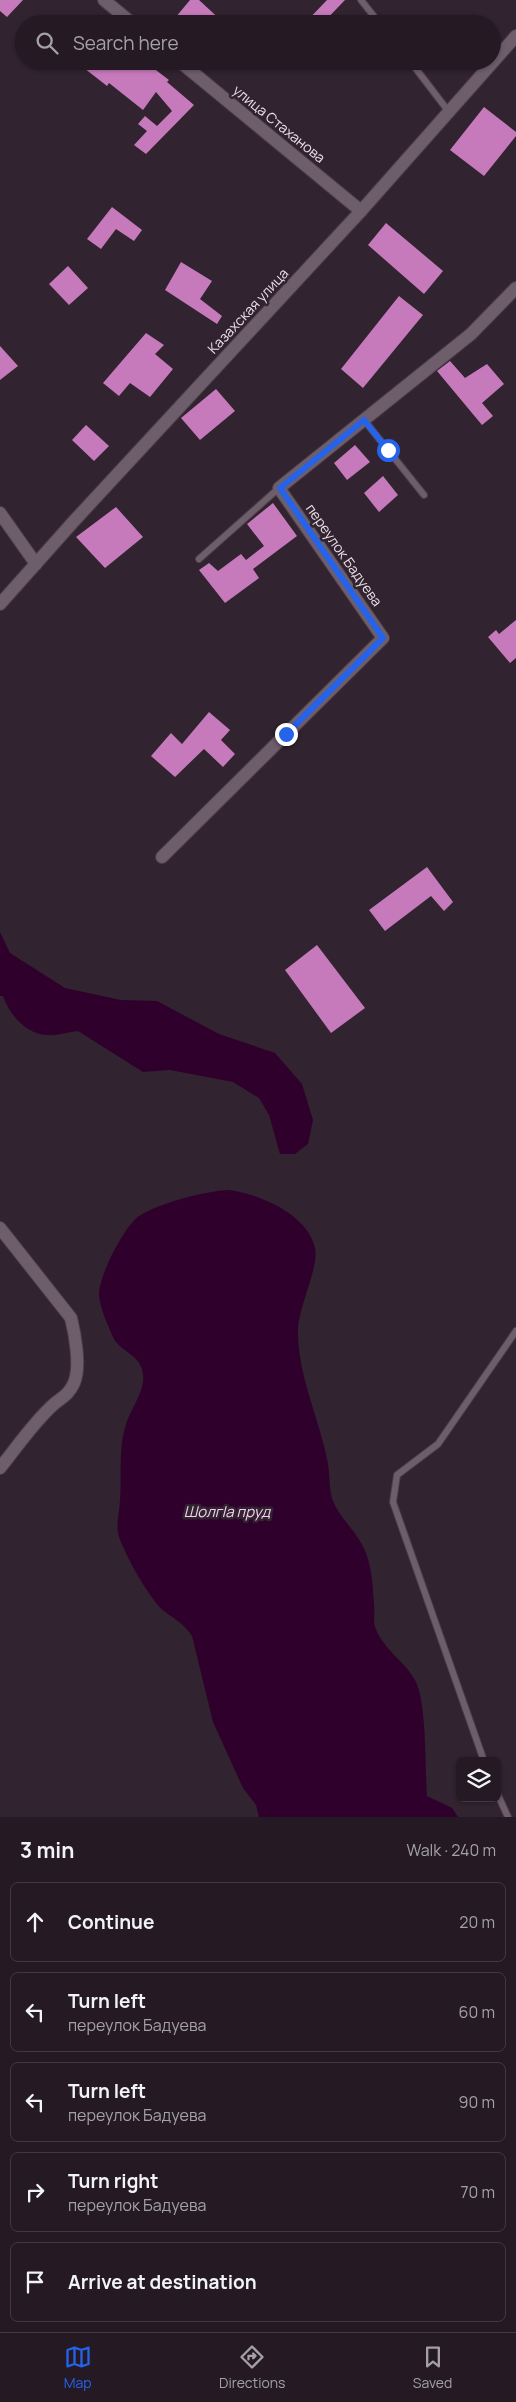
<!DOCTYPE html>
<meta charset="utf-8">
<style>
:root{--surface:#251a23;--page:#312730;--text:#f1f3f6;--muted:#a3a1a6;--line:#423841;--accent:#2563eb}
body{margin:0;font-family:Manrope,sans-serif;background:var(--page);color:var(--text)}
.controls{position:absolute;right:15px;bottom:15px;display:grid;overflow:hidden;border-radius:8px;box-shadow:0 1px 4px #0004}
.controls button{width:45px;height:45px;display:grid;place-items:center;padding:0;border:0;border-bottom:1px solid var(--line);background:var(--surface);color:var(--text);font:25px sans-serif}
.stop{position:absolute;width:15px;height:15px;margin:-11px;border:4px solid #2563eb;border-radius:50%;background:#fff}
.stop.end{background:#2563eb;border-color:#fff;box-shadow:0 1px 5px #0008}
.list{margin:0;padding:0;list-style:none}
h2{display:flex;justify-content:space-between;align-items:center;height:65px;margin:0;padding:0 20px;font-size:21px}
h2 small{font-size:16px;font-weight:400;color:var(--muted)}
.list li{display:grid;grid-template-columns:32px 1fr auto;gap:15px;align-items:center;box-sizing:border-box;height:80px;margin:0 10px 10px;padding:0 10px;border:1px solid var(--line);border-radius:8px}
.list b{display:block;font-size:19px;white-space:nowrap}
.list p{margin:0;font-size:16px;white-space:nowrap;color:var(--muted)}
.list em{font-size:16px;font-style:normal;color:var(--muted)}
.icon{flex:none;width:28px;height:28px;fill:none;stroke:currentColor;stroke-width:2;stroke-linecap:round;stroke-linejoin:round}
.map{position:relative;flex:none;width:516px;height:1817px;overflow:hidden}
.search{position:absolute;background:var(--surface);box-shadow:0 1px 4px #0004;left:15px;right:15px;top:15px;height:55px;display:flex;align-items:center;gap:12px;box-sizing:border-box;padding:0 18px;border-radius:28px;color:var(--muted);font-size:19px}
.sheet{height:515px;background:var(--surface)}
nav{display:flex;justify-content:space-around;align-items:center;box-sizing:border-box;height:70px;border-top:1px solid var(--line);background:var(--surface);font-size:14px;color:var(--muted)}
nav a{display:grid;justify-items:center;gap:2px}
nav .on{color:var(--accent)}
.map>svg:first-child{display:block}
</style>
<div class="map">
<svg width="516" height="1817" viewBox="0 0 516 1817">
<rect width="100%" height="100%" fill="#31232f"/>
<g fill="#30002d">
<path d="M0,932L10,953L65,988L121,1000L157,1001L219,1034L275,1053L302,1084L313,1120L308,1144L295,1154H280L269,1115L259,1098L233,1082L170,1070L143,1072L78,1031C68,1032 57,1036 47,1035C27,1035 9,1014 3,996H0Z"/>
<path d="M229,1190C259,1194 308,1214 315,1248C319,1268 299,1305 298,1329C297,1375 320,1419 328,1464C330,1475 329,1487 332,1498C338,1518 360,1533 367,1556C372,1570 373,1589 374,1604C375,1611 373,1620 375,1627C385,1652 404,1660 415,1680C427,1701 425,1769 427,1796L452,1808L458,1817H259L256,1805L243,1788L213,1722L192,1636C181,1619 166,1616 156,1603C142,1585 127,1558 119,1537C115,1524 120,1512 120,1499C122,1474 118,1449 126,1424C130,1411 141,1396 143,1382C146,1353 120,1355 112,1335C107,1323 100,1308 99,1295C98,1278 124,1226 139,1216C160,1203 205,1191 229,1190Z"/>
</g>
<g fill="#c67abc">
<path d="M0,0H23L7,17L0,11Z"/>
<path d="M190,0H199L225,24H170Z"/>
<path d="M327,0H345L322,24H304Z"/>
<path d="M75,61H144L169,80L167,82L194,105L146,154L134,145L147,131L138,124L145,116L157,126L172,111L156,92L143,110L109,83L107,86Z"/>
<path d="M484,107L516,132V136L484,176L450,150Z"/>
<path d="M112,207L142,230L134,241L116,229L101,249L87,239Z"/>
<path d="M386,223L443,271L424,294L368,245Z"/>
<path d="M181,262L212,281L200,299L222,316L217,324L165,290Z"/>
<path d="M68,266L88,288L69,305L49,284Z"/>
<path d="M399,296L423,315L363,388L341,369Z"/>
<path d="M146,333L164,345L155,354L173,369L150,397L130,383L119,396L103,383Z"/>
<path d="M0,346L18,366L0,380Z"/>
<path d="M450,361L465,378L487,364L504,384L482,403L493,416L482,425L437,371Z"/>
<path d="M216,389L235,411L200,440L181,418Z"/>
<path d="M86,425L109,446L94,461L72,440Z"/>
<path d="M355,445L370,462L347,480L334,463Z"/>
<path d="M383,476L398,495L379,512L364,493Z"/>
<path d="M273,503L297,536L253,569L259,578L225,603L199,570L209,563L218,571L241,554L246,560L264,546L247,524Z"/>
<path d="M116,507L143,537L105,568L76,537Z"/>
<path d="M516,620V658L510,663L488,637L496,630L499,634Z"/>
<path d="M209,712L230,730L221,740L235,754L223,767L204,749L175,777L151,756L171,733L182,744Z"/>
<path d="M427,867L453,902L444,911L431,896L385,931L369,910Z"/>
<path d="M317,945L365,1008L331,1033L285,970Z"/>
</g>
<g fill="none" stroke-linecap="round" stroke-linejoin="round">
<defs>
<g id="lane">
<path d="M361,0L380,24"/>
<path d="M410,61L449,112"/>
<path d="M364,420L424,495"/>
<path d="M199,559L279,488"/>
<path d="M484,1761L393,1502L397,1475L438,1444L516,1331"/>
<path d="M497,1793L508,1817"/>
</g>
<g id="street">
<path d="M104,0L133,24"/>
<path d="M179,61L361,211"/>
<path d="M0,513L36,564"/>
<path d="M0,604L74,521L361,211L516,36"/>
<path d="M162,857L383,638L279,488L471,334L516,288"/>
<path d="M0,1228L71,1318C75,1334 81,1367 74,1383C68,1396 62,1397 53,1405C33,1423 17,1447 0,1468"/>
</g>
</defs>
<use href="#lane" stroke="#4b3f49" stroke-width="8"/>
<use href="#street" stroke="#4b3f49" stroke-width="14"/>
<use href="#lane" stroke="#6e5e6b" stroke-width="6"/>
<use href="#street" stroke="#6e5e6b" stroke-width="12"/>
</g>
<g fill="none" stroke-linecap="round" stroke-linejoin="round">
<path stroke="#2563eb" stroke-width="6" d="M286,734L383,638L280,488L364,420L388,450"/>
</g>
<g text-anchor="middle" stroke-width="5" stroke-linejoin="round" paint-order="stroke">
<g font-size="14" fill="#eae0e8" stroke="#31232f">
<text transform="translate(279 124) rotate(39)" y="5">улица Стаханова</text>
<text transform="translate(248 311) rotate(-47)" y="5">Казахская улица</text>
<text transform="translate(344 555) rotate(55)" y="5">переулок Бадуева</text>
</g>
<g font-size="15" font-style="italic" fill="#f7cff1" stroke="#31232f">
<text x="227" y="1517">ШолгIа пруд</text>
</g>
</g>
</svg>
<div class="controls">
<button><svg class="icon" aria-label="layers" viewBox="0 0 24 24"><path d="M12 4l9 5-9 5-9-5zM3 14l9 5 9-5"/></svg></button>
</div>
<div class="stop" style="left:388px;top:450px"></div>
<div class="stop end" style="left:286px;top:734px"></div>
<div class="search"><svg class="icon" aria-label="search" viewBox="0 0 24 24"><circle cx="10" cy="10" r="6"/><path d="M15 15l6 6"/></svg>Search here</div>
</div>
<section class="sheet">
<h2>3 min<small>Walk · 240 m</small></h2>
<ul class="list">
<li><svg class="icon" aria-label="ahead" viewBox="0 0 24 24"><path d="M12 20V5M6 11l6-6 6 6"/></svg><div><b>Continue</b></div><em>20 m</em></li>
<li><svg class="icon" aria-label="left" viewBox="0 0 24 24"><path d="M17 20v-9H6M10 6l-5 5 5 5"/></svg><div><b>Turn left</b><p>переулок Бадуева</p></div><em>60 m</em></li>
<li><svg class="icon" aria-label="left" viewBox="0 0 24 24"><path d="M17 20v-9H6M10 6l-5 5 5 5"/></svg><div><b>Turn left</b><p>переулок Бадуева</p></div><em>90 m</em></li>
<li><svg class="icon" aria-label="right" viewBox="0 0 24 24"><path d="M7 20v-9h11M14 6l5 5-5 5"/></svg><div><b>Turn right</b><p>переулок Бадуева</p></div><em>70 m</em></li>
<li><svg class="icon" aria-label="arrive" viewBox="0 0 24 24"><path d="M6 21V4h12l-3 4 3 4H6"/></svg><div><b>Arrive at destination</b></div></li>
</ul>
</section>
<nav>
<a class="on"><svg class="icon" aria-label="map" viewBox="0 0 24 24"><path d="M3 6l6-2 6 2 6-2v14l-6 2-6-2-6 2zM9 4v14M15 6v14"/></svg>Map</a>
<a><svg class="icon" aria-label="directions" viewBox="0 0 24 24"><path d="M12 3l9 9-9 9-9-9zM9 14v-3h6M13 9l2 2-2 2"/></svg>Directions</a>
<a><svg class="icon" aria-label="saved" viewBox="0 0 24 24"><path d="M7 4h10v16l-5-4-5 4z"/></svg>Saved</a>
</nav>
